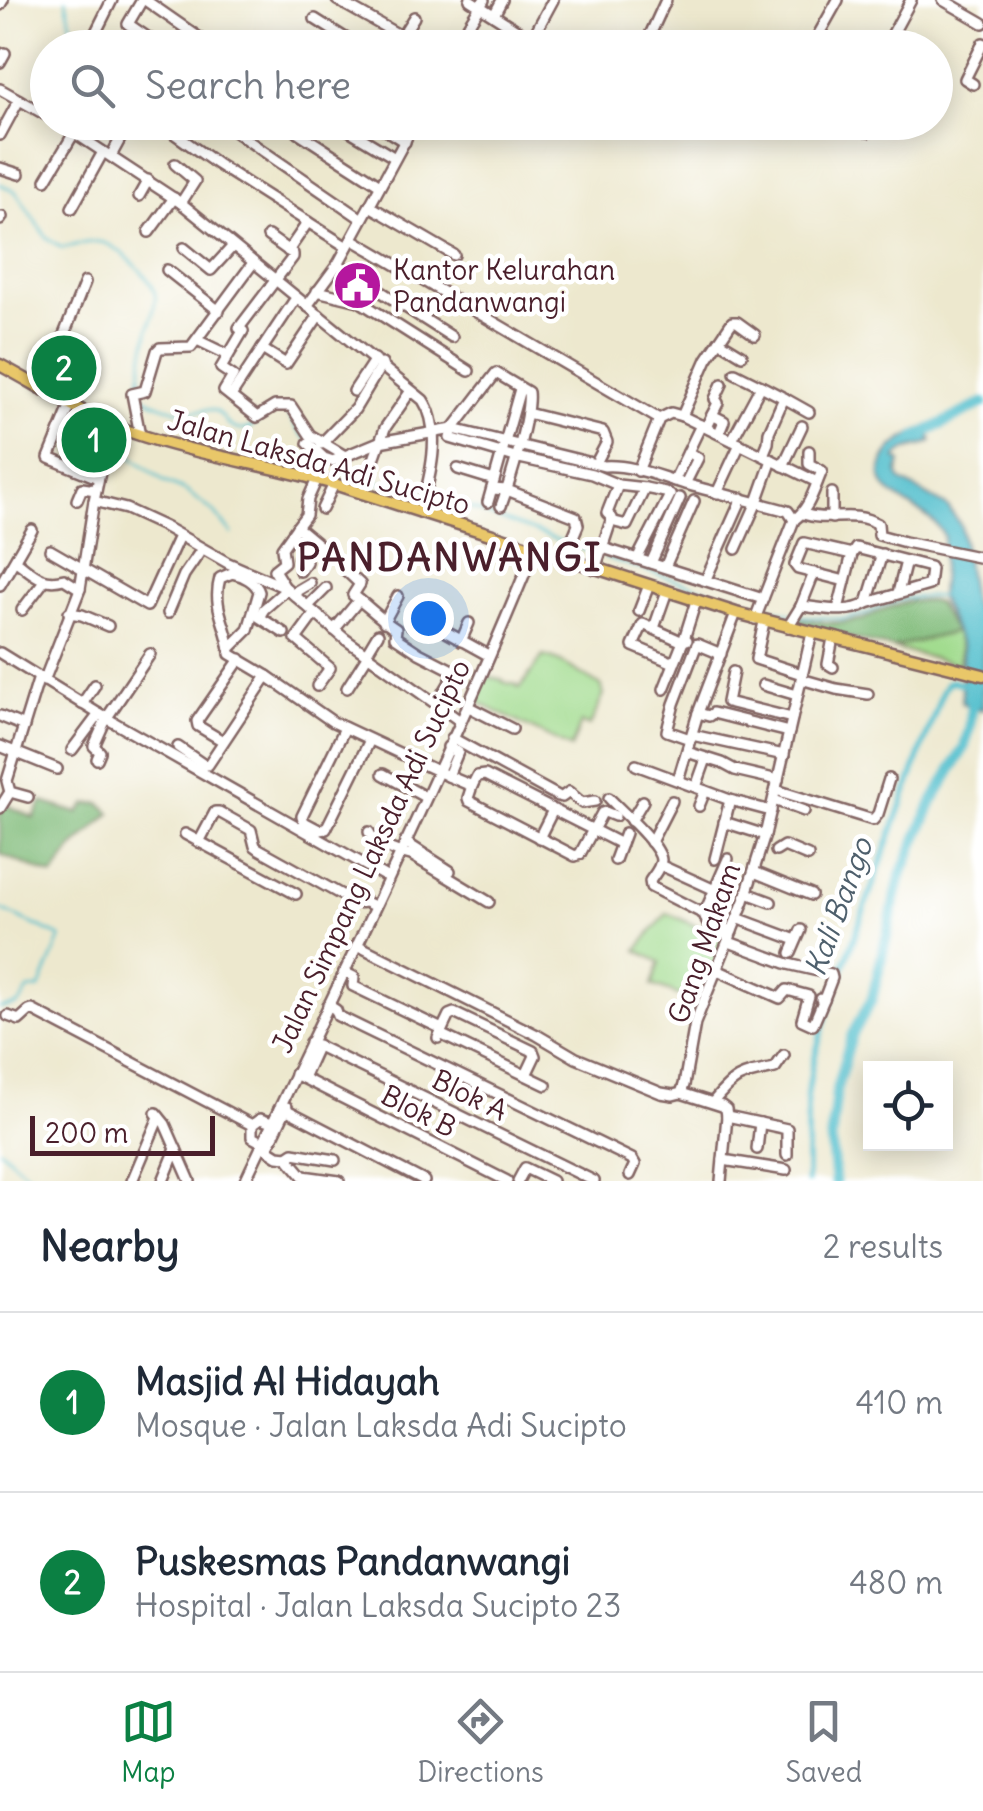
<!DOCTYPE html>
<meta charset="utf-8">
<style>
:root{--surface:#fff;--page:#f2f2f3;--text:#1f2937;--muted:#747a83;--line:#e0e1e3;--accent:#0b8043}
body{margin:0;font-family:Delius,sans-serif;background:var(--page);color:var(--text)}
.controls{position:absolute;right:30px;bottom:30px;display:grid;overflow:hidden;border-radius:0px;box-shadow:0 5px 25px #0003}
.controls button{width:90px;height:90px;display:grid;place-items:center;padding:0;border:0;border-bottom:2px solid var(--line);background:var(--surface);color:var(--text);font:50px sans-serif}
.scale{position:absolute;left:30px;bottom:25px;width:185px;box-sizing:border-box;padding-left:10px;border:5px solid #4a1f2b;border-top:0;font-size:28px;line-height:35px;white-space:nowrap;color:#4a1f2b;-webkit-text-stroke:8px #fff;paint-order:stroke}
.you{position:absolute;left:428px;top:618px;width:35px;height:35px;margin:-25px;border:8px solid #fff;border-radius:50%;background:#1a73e8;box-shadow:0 0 0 15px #1a73e833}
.badge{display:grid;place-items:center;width:65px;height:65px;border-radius:50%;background:var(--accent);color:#fff;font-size:32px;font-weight:700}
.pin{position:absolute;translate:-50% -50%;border:5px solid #fff;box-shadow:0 2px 10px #0006}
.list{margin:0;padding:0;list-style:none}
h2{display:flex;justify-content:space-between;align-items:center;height:130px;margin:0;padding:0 40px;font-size:42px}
h2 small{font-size:32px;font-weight:400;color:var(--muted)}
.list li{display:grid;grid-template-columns:65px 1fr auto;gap:30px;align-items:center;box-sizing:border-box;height:180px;padding:0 40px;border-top:2px solid var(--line)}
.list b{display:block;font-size:38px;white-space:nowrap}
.list p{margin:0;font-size:32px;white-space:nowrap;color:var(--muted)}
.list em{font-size:32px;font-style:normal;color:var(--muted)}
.icon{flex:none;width:55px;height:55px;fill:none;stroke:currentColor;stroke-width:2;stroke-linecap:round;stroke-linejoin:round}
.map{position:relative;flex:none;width:983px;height:1181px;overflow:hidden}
.search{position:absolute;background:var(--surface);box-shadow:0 5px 25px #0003;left:30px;right:30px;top:30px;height:110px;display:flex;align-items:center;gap:25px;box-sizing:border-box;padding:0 35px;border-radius:55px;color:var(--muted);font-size:38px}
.sheet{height:490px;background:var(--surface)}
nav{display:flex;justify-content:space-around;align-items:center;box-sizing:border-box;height:140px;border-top:2px solid var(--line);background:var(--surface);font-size:28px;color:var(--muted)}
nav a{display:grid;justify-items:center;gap:5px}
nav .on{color:var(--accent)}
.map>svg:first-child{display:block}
</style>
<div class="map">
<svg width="983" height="1181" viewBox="0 0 983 1181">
<rect width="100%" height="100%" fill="#fff"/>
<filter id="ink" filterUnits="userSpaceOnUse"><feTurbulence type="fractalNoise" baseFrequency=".01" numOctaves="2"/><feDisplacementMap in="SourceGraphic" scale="20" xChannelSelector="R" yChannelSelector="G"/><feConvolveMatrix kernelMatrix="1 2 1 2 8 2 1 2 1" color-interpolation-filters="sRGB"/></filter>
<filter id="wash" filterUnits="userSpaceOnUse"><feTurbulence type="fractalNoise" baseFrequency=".0048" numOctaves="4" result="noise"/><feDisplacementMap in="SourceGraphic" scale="40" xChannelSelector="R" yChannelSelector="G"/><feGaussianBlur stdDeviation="2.25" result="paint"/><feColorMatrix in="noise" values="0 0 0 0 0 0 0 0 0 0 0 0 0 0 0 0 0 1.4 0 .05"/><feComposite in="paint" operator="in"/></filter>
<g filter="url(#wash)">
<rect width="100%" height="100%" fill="#ede8ce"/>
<g fill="#a2dc8f" stroke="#767e5d" stroke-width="2.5">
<path d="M955,632L960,648L959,665L892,648Z"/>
<path d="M543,656C564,660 581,675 601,686L604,694L590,726L581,723L571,748L473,700L483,675L503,680V682L517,685V687L520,688Z"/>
<path d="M667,913L726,939L700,1003L652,985L660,962L637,950Z"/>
</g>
<g fill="#81bc7a" stroke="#666e52" stroke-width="2.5">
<path d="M910,601H932L937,603L955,632L892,648L792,624L796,618L829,623L847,622L864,619L881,610Z"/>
<path d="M42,802L78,813L86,804L100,803L111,813L73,848L53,876L0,854V813L4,804L34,818Z"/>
</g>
<path fill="#53bfcd" stroke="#4e6f7c" stroke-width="2.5" d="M928,426L932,441C919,450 904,444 896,459L901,462L898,472L900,480L948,507L961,526L972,600L983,624V710L962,703V647L940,598L944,537C932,505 871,501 882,466C888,444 910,435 928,426Z"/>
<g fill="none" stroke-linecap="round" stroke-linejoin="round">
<g stroke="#53bfcd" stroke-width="2.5">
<path d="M66,0L74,37L79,48"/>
<path d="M109,48L124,26"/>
<path d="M0,184L15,191L47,238L62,248C74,246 88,240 100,242C117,244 152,278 155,294C157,306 150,321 148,333C144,351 141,369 140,387"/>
<path d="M142,395C153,404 173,410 187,412C195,412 204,409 212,410C224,412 224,426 236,429C246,432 251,428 258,421"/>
<path d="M286,411L299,432L308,440"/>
<path d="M131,438L128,449L131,456L165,482L186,491L206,506L215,513L232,534"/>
<path d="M344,462L363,480"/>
<path d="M371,482L388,483L422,492"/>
<path d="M430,494L596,554"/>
<path d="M604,557L732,598L792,614"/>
<path d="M800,616L844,619L867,614L880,606L906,598L943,596"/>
<path d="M0,909L61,937L40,988L28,990C20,1006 18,1006 0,1008"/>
<path d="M0,1149L35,1181"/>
</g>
<path stroke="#53bfcd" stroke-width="6" d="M807,1181V1097L812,1066L827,1013L943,690L947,683L952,681L967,686"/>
<g stroke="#53bfcd" stroke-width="11">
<path d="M916,437L983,403"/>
<path d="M835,1181L831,1139L837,1087L852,1035L872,999L900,878L932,803L964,748L970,726L973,692"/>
</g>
</g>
</g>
<g filter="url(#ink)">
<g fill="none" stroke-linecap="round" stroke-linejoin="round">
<defs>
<g id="minor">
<path d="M142,0L128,24L163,48"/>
<path d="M145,0L214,48"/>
<path d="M337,0L422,48"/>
<path d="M470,0L545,48"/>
<path d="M943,0L983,23"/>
<path d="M0,5L3,0"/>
<path d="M494,15L502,0"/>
<path d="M315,19L361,48"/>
<path d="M402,36L414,17"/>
<path d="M532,39L553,0"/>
<path d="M88,48L112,0"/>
<path d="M454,48L484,0"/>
<path d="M644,48L666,0"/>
<path d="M811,48L838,0"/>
<path d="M885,48L911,0"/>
<path d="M0,62L5,53"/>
<path d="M973,84L965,79L983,43"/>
<path d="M0,89L48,116"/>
<path d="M58,122L181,203L423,400C443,430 430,479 420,512"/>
<path d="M158,122L217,164L347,247"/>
<path d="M221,122L362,219"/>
<path d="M282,122L380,185"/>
<path d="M335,122L395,158"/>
<path d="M373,122L405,142"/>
<path d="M840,122L868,132"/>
<path d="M0,135L19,100"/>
<path d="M111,156L124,132L126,122"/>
<path d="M175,164L195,181L181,203"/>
<path d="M0,168L19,174"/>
<path d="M46,180L74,133"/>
<path d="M139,196L148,180"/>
<path d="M370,206L454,255"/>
<path d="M72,208L103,152"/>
<path d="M0,220L2,217"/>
<path d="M149,232L174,198"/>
<path d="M268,236L293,254V257L239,328L243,331L221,368L233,376L224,391L257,417L275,406H291L310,435L345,456"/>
<path d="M352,239L659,419"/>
<path d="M184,248L211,270L233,246"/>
<path d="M288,251L308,222"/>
<path d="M338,264L452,337"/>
<path d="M167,270L219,311"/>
<path d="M317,291L359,301L469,371"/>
<path d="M307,306L338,264L415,122"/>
<path d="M197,340L228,355"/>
<path d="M719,341L742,355"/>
<path d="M262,349L294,301"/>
<path d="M37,386L63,337L85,282"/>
<path d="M761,386L784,398L769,432L768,443L763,455"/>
<path d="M354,391L375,359"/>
<path d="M231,396L262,349L286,364L319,315"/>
<path d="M784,398L809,412"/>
<path d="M71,404L49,458L98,478"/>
<path d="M527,413L603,432L607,442L596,463"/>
<path d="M712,415L724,421L719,433"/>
<path d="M682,416L707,359L732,322H737L755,335"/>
<path d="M706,427L718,403L715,399L722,384"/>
<path d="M140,435L132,394L145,391L157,351L160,348L191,347L253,263"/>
<path d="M732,440L761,386L735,373"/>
<path d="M308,443L324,458L333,461L379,442L453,429L604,466C632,464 662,478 689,485C722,494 755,502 788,511L794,520"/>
<path d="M321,444L355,409L382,364"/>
<path d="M783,466L802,426"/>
<path d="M458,469L494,480"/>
<path d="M638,471L659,419L671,413L682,416L817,482"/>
<path d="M317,479L308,499L306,515L297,527L321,547"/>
<path d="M674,481L701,425"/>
<path d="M685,484L698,458L688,452"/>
<path d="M492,489L507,490L576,517L578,525L564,558"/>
<path d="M362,493L385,428L410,392"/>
<path d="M717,493L740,444"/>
<path d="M77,500L82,488L96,490"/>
<path d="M94,501L126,509L165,527L228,563L286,588L345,639L460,721"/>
<path d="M488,502L520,389"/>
<path d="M501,506C510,482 531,414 528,392L496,373L453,429L450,438L515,457L592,474L618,485L645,488"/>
<path d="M322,509L334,484"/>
<path d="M803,514C831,523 852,509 878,524L879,535L905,542L983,558"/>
<path d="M832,518V493"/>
<path d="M611,521L627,525L645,488L665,492L670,495L637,559"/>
<path d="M603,548L763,599"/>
<path d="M736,549L757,502L772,460"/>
<path d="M50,550L147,606L179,536"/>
<path d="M16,561C34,574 42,585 64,579L80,589"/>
<path d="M651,563L680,498"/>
<path d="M665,567L694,501"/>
<path d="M343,568L360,584L353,595C368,606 380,619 396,629L395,637L419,653L454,671V675L437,704"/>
<path d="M595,569L612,518L607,513L618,485"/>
<path d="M300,571L306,562L299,557L312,540"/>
<path d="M706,579L742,498"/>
<path d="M845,581L798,569L795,565L804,543L852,554"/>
<path d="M0,585L32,530"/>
<path d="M284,586L274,570L284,562L282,548L297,527"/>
<path d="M293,593L310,583"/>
<path d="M898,593L906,561"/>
<path d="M867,603L882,554"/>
<path d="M308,606L326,588"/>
<path d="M801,606C822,608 849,615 867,603L929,585L931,569L930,567L856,548L852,554L838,609"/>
<path d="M22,610L44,581"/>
<path d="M639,611L649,585"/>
<path d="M69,613L82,615L108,626"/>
<path d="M168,613L184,575L202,549"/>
<path d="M315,613L296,639L330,668L317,686"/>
<path d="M755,619L794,520C810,508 814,489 822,471L809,464V451"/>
<path d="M384,622L398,596"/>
<path d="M764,622L756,659L802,674"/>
<path d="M411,625L419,617L488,655"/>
<path d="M788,627L801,606L814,573"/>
<path d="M654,628L667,591"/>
<path d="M334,630L359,600"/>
<path d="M284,633L259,617L264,609L287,589"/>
<path d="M687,640L684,639L696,601"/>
<path d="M461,641L469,623"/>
<path d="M230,648L248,630L259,592C256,582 243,575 232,573L220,578C211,609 230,629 230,654L267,676L333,722L448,776"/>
<path d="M0,653L99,714L388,878"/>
<path d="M366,654L378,634"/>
<path d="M674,663L633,646L643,624L683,642"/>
<path d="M833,667L828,664L833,638"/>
<path d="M733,672L727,702L792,718"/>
<path d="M801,679L836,689L868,694"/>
<path d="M44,681L80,589L94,501L110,424"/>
<path d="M763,685L797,695"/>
<path d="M347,688L368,655"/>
<path d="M664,689L684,639"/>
<path d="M82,704L95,685"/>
<path d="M467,706L512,729"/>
<path d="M698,713L709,716L713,713L789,732"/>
<path d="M0,716L24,726"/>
<path d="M345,728L302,816L304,822L319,830L326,829L370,740"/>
<path d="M692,735L784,755"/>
<path d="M452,738L558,796L562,797L569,792L582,803L595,801"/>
<path d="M690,739L667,731L674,704L697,644L721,654"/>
<path d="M223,741L198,726L197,721L240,659"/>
<path d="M0,746L57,769"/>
<path d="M178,747L204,765H208L267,676"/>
<path d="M448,747L458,752L448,776L472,786L468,798L469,801L575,856L580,854L602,813L605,812L615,816"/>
<path d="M72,750L99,714"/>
<path d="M687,752L722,763L735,770L778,780"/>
<path d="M97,759L100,752L94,746L106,719L150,654"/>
<path d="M636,765L730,800L771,811"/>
<path d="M383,774L425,797"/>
<path d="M678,780L698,713L736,613"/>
<path d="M472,786L477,776L485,775L621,844"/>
<path d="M696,787L706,759"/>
<path d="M776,790L873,820L878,814L889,779"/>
<path d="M28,797L10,792L7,781L39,677"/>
<path d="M609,798C620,810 660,844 661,860C661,867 654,875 650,881L651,887L704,914L709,927L730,937"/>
<path d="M774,800L804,811"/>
<path d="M699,806L705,791"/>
<path d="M0,808L10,792"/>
<path d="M631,821L643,801"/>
<path d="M724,822L765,835"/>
<path d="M369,832C375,846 397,852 411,855L489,902"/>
<path d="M185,834L296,894"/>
<path d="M539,838L553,810"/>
<path d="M199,842L215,812H219L251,830L255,846L259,849L356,903L365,902L374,906"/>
<path d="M405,842L450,871"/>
<path d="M651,842L672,801"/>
<path d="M776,851L784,846L808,856"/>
<path d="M715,859L730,800"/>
<path d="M615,860L625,833"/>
<path d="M660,865L715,890"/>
<path d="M754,872L811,895"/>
<path d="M747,893L771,902"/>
<path d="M704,914L728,859"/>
<path d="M737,918L796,940"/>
<path d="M707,922L732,931"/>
<path d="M729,942L788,964L831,974L832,978L824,999H821"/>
<path d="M357,945L537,1035L576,1058L661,1093L673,1095L681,1093L684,1085L695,1023L744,901L765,835L812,633"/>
<path d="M791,953L801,930"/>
<path d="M717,970L780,998L787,990L809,996L802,1020L813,1025L824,999"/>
<path d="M344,972L354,977L353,986L442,1029"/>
<path d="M328,1005L336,1010L338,1016L632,1159L635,1164L630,1175"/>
<path d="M8,1016L19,1020L29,1011L32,1010L252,1125"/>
<path d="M440,1034L546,1085"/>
<path d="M438,1038L449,1015L454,1013L533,1051L535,1056L526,1075"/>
<path d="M310,1042L594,1181"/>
<path d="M295,1074L507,1181"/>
<path d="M303,1078L318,1045"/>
<path d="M681,1093L722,1106L726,1109L727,1116L787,1129V1155"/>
<path d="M713,1102C736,1074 741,1075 775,1068L784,1055"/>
<path d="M287,1107L267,1149L278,1156L287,1157"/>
<path d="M279,1109L287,1110L424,1181"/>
<path d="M156,1113L165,1124L176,1149"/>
<path d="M263,1143L252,1137V1125L260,1119L272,1123"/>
<path d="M757,1149L760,1123"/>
<path d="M335,1160L293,1153L287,1157L303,1176L339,1181"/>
<path d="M723,1160L786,1170"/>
<path d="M132,1181L159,1117"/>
<path d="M163,1181L176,1149L190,1181"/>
<path d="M245,1181C344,971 448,763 535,548"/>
<path d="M518,1181L525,1168L552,1181"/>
<path d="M721,1181L727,1116"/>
</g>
<path id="major" d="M0,365C43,388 85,416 131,432C197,455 267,464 334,484L736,613L983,675"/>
</defs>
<use href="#minor" stroke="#836564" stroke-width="14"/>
<use href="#major" stroke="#836564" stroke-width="15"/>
<use href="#minor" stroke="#fff" stroke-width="9"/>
<use href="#major" stroke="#e9c769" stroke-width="10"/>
</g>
</g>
<defs>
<symbol id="civic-disc" viewBox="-11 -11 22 22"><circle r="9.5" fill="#b5179e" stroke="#fff"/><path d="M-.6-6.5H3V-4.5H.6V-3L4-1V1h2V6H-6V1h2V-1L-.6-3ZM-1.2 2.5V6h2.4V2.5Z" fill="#fff"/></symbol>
</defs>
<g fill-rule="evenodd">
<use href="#civic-disc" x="330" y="258" width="55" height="55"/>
</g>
<g text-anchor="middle" stroke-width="9" stroke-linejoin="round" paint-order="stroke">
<g font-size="28" fill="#4a1f2b" stroke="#fff" text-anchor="start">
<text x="393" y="280">Kantor Kelurahan<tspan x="393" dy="32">Pandanwangi</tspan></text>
</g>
<g font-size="28" fill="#4a1f2b" stroke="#fff">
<text transform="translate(319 462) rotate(16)" y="10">Jalan Laksda Adi Sucipto</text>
<text transform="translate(371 856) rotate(-65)" y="10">Jalan Simpang Laksda Adi Sucipto</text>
<text transform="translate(704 943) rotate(-71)" y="10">Gang Makam</text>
<text transform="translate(470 1095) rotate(26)" y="10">Blok A</text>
<text transform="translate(419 1111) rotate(27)" y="10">Blok B</text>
</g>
<g font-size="30" font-style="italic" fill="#4e5f6c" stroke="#fff">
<text transform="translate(839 907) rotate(-70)" y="10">Kali Bango</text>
</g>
<g font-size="38" font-weight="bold" letter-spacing="2.5" fill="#4a1f2b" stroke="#fff">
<text x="450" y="571">PANDANWANGI</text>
</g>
</g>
</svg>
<div class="controls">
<button><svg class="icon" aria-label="locate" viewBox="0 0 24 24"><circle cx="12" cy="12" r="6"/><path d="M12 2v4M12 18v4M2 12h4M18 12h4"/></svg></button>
</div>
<div class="scale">200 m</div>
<div class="you"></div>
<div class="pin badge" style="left:94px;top:440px">1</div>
<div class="pin badge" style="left:64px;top:368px">2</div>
<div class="search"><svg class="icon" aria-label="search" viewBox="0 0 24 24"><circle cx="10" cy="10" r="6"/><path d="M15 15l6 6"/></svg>Search here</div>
</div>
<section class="sheet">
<h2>Nearby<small>2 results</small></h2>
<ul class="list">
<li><span class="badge">1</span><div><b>Masjid Al Hidayah</b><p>Mosque · Jalan Laksda Adi Sucipto</p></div><em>410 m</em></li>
<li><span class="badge">2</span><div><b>Puskesmas Pandanwangi</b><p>Hospital · Jalan Laksda Sucipto 23</p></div><em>480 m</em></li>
</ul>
</section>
<nav>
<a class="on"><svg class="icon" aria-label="map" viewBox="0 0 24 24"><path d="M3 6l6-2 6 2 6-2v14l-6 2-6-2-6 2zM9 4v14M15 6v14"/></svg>Map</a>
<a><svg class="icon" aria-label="directions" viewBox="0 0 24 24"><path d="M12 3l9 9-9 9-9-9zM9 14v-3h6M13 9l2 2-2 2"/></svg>Directions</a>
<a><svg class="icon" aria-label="saved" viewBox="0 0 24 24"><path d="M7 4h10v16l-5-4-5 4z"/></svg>Saved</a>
</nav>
